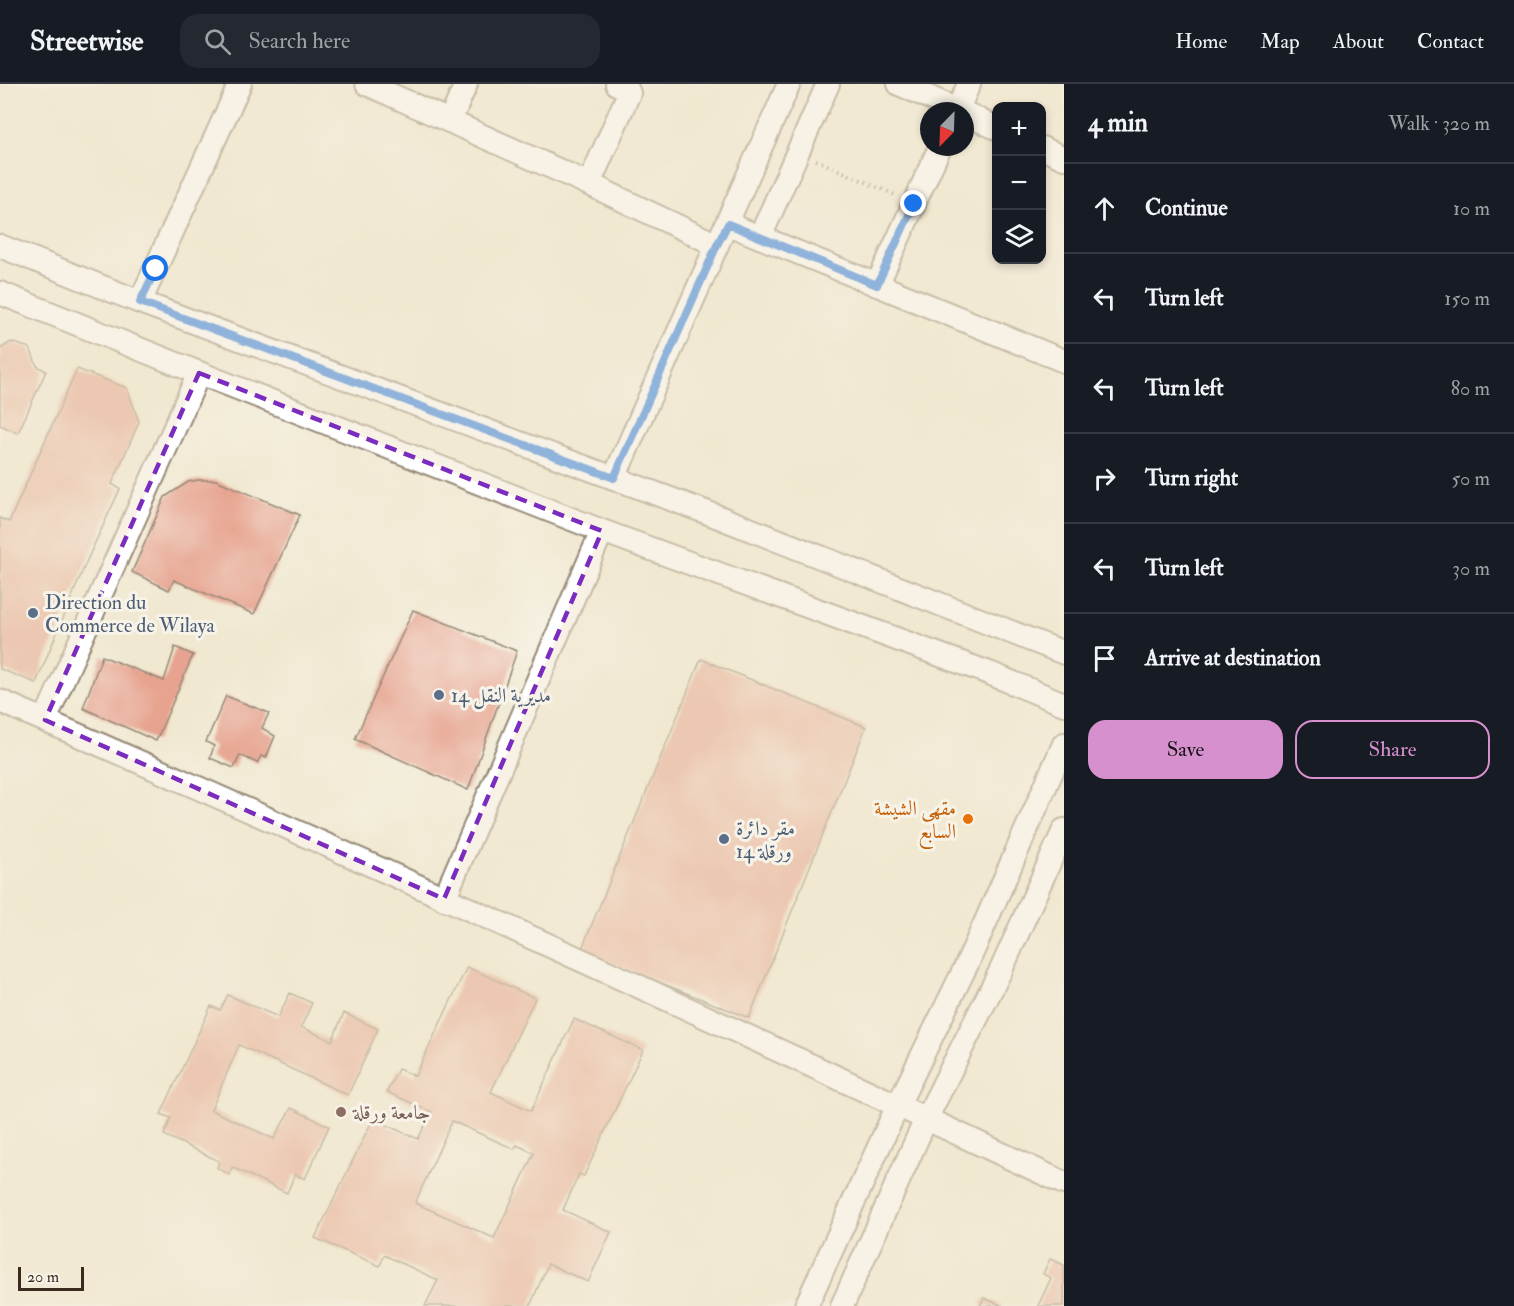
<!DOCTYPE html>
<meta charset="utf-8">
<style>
:root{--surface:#171b24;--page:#242831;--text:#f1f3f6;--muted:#9ea1a6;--line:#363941;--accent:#d690ce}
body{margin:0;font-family:"IM FELL Double Pica",Amiri,serif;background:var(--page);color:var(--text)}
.controls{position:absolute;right:18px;top:18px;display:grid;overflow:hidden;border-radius:12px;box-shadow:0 3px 9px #0003}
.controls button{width:54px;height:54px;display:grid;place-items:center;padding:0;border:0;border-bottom:2px solid var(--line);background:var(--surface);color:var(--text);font:30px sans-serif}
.compass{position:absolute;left:920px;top:18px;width:54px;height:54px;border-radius:50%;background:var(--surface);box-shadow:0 3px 9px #0003;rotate:203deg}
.scale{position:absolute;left:18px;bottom:15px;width:66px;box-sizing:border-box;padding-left:6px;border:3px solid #3b2a1e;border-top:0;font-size:16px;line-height:21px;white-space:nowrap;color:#3b2a1e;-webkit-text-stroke:4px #f7f3e8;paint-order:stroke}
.stop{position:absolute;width:18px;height:18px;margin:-14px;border:4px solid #1a73e8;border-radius:50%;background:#fff}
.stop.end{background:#1a73e8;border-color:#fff;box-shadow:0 2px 6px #0008}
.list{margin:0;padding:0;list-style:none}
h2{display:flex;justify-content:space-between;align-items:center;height:78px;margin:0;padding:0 24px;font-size:26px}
h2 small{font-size:20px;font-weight:400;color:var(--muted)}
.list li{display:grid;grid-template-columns:39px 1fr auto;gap:18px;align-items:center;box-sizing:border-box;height:90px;padding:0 24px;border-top:2px solid var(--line)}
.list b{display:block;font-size:22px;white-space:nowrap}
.list em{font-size:20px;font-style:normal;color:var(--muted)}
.actions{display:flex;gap:12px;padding:18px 24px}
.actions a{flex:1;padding:14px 0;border:2px solid var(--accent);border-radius:18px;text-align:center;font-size:21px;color:var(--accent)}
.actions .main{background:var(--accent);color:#111}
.icon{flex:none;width:33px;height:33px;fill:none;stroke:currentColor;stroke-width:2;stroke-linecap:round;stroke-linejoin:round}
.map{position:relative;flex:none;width:1064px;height:1222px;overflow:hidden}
header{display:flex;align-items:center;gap:36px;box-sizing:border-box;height:84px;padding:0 30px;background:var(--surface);border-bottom:2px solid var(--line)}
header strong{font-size:28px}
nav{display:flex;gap:33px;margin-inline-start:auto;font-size:21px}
.search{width:420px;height:54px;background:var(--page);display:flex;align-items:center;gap:15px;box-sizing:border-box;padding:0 21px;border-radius:18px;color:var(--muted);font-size:22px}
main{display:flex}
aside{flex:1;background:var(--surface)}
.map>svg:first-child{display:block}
</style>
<header>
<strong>Streetwise</strong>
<div class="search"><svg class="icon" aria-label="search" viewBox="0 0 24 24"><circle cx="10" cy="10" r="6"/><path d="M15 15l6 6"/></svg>Search here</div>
<nav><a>Home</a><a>Map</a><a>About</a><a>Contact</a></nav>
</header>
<main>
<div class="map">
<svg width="1064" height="1222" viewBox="0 0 1064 1222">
<rect width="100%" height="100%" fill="#f7f3e8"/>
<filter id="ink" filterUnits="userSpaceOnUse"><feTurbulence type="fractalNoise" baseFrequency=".0167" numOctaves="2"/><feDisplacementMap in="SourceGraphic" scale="12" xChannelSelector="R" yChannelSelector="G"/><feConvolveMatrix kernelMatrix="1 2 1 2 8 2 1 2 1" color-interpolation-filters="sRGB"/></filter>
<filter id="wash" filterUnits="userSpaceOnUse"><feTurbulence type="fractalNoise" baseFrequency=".008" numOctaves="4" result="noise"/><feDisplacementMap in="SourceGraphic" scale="24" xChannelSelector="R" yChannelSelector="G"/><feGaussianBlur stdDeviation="1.35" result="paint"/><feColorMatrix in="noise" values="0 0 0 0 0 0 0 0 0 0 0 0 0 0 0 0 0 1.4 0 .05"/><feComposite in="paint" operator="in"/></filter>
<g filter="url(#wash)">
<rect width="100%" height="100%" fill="#f0e8d0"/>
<g id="blocks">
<g fill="#e7a38f" fill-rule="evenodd">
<path d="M11,258L30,264L37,282L46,287L18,349L0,341V265Z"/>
<path d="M77,285L127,304L139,338L112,400L120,405L88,474L36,599L0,585V434L9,438Z"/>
<path d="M198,396H216L300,431L254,530L174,496L169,506L132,488L165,413L188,398Z"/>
<path d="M413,526L517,567L468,706L355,655Z"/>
<path d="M175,563L193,571L156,657L83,624L102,572L164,597Z"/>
<path d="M701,575L866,643L749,934L581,867Z"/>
<path d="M226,612L269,629L262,644L275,652L266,674L261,672L257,679L240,671L234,684L210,674L214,662L206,658Z"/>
<path d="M467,883L535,914L491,1008L531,1027L574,935L643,966L584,1092L579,1090L563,1126L611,1148L588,1198L548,1180L530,1222H425L438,1196L384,1171L380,1182L315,1154L373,1035L418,1055L432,1028L387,1008L398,985L415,992ZM452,1037L514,1065L517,1061L534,1069L494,1154L415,1119Z"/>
<path d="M290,909L312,919L301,943L332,957L344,929L378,945L348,1011L239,961L211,1026L274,1055L291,1024L329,1042L305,1095L295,1090L287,1109L232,1083L230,1091L217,1084L219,1077L164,1051L171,1034L161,1030L211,922L220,926L228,911L278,933Z"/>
<path d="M1050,1175L1064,1181V1222H1038L1051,1194L1043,1190Z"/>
<path d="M984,1214L1003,1222H980Z"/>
</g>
</g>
</g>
<g filter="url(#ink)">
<use href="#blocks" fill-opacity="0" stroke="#968977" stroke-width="1.5"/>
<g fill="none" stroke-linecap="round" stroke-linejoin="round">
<defs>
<g id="minor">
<path d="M367,0L589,100L717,161L789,0"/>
<path d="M899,0L960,27"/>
<path d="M957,27L969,0"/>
<path d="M965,29L996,44"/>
<path d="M450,37L466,0"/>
<path d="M1042,64L1064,74"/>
<path d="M589,100L629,9L627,5L617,0"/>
<path d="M728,140L1064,277"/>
<path d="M760,153L828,0"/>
<path d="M0,162L140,218L711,430L1064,569"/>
<path d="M877,201L940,63"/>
<path d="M0,209L199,289L602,447L989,589L1064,620"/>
<path d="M140,218L240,0"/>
<path d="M614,394L717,161"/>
<path d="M0,617C357,772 711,934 1064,1099"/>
<path d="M45,636L199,289"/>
<path d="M444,815L602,447"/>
<path d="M806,1222L898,1021L968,878L1064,660"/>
<path d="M842,1222L926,1035L1001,886L1064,746"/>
</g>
</defs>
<use href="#minor" stroke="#968977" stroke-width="26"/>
<path stroke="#968977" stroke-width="4" stroke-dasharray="1.5 4.5" stroke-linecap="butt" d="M816,76L895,111"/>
<use href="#minor" stroke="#fff" stroke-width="22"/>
</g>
</g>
<g fill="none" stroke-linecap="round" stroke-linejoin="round" filter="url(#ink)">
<path stroke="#1a73e8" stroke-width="8" d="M156,185L140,218L614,394L717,161L728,140L877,201L914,120"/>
</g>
<path d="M0 0H1064V1222H0ZM199,289L602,447L444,815L45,636Z" fill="#f0e8d0" fill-opacity=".55" fill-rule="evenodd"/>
<path fill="none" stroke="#7b2cbf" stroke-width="4.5" stroke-dasharray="12 8" stroke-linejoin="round" d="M199,289L602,447L444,815L45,636Z"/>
<g fill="#5c6f8a" stroke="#f7f3e8" stroke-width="2">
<circle cx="33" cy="529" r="6"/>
<circle cx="439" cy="611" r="6"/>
<circle cx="724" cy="755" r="6"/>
</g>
<circle fill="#e8710a" stroke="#f7f3e8" stroke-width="2" cx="968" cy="735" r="6"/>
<circle fill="#8d6e63" stroke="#f7f3e8" stroke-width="2" cx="341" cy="1028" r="6"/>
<g text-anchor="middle" stroke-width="6" stroke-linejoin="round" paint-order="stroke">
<g font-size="20" fill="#4e5e75" stroke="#f7f3e8" text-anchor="start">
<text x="45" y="525">Direction du<tspan x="45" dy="23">Commerce de Wilaya</tspan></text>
<text x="451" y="618">مديرية النقل 14</text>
<text x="736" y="751">مقر دائرة<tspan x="736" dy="23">ورقلة 14</tspan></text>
</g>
<g font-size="20" fill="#c56008" stroke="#f7f3e8" text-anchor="end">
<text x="956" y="731">مقهى الشيشة<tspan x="956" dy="23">السابع</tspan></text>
</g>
<g font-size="20" fill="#785e54" stroke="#f7f3e8" text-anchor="start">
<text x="353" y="1035">جامعة ورقلة</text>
</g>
</g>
</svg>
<div class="controls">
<button>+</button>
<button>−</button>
<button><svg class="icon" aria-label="layers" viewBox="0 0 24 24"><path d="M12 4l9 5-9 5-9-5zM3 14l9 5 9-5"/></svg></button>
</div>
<svg class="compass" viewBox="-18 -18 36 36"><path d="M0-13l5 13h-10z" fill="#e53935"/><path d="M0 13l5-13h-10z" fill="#9ea1a6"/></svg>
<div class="scale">20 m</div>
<div class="stop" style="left:156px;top:185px"></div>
<div class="stop end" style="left:914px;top:120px"></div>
</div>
<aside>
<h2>4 min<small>Walk · 320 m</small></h2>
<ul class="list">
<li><svg class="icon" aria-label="ahead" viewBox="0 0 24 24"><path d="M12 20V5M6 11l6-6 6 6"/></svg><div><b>Continue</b></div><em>10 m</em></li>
<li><svg class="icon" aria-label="left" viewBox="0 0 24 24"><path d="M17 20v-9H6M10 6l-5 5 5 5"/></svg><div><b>Turn left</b></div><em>150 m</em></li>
<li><svg class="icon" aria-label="left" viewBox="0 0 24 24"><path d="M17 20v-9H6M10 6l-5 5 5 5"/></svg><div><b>Turn left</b></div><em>80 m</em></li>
<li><svg class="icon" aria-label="right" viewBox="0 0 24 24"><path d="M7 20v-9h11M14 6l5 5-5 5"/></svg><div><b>Turn right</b></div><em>50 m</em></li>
<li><svg class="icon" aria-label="left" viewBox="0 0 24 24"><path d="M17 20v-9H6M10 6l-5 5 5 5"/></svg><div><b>Turn left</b></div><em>30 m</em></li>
<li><svg class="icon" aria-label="arrive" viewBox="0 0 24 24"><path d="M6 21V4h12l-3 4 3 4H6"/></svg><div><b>Arrive at destination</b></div></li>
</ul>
<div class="actions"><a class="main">Save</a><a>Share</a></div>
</aside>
</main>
